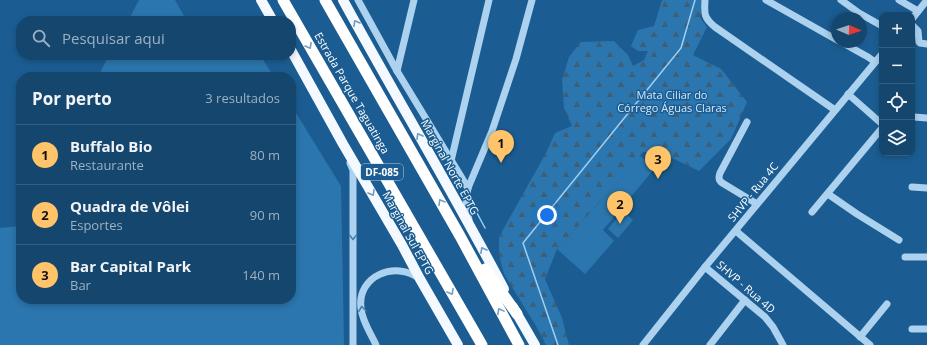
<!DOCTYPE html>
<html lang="pt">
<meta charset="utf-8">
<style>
:root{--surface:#14466e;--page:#215076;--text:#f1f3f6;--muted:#9db1c2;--line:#335e81;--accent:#ffc36a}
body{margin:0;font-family:"Open Sans",sans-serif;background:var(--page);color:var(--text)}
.controls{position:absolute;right:12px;top:12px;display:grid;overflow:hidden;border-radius:8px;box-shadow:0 2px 6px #0003}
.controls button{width:36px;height:36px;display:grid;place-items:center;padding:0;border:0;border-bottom:1px solid var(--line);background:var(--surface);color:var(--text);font:20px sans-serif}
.compass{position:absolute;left:831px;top:12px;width:36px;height:36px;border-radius:50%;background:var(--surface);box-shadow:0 2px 6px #0003;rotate:92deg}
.you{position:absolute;left:547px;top:215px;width:14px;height:14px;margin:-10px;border:3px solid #fff;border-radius:50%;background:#1a73e8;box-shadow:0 0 0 6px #1a73e833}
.badge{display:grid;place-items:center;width:26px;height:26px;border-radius:50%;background:var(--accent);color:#111;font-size:13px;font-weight:700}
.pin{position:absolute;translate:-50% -33px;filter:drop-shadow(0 1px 2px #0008)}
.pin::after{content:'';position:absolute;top:21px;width:14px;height:12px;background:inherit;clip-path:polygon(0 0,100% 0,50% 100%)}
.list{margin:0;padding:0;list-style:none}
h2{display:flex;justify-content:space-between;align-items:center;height:52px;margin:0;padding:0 16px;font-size:17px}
h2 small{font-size:13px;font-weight:400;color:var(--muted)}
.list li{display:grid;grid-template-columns:26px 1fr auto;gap:12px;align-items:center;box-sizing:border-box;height:60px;padding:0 16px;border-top:1px solid var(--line)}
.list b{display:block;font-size:15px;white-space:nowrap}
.list p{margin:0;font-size:13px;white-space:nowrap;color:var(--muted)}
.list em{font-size:13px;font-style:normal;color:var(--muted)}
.icon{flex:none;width:22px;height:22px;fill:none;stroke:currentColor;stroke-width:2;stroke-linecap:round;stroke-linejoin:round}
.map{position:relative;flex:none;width:927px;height:345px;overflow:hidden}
.search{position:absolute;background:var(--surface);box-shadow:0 2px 6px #0003;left:16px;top:16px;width:280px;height:44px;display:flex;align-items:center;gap:10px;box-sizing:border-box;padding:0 14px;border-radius:16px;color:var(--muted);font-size:15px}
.panel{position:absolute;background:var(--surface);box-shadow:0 2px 6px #0003;left:16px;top:72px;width:280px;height:232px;border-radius:16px}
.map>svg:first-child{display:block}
</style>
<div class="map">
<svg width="927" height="345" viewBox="0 0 927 345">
<defs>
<pattern id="forest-firs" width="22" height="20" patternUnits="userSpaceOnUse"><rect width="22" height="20" fill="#2b76ae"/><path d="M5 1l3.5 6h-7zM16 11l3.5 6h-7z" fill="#3d5f78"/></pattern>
</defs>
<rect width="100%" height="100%" fill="#1b5d92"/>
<path fill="url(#forest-firs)" d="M662,0H702L700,18L707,27L693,55L721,69L747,102L731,139L699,171L660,152H643L616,184L557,249L545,279L562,318L569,345H546L539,331L504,274L499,254V237L546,153L555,133L572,126L564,108L562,80L569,57L581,42L614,41L628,55L633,66L644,60L648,51H638L631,46L638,30L654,26Z"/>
<g fill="#2b76ae">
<path d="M139,0H175L187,21H128Z"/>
<path d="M109,55H260L274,77H98Z"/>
<path d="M291,105L341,186L344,345H0V228L20,226L21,225V299H291Z"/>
<path d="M639,155L655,168L603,230L614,241L585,274L557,249L616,184Z"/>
<path d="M623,211L633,220L618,238L608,229Z"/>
</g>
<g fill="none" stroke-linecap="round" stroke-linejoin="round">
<g stroke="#9fcef1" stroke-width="1.5">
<path d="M459,180L463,187"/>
<path d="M469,198L485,228"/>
<path d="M558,345L523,243L681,48L695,0"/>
</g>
<g stroke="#acd2ef" stroke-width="7">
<path d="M358,0L397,71L468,188"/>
<path d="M705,0C704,14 704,18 715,27L835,110"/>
<path d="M766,0L837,40"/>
<path d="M841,0L859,13L882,26"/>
<path d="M899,0L918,11"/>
<path d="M912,19L927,0"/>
<path d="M912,25L918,31L919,42L920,43L927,44"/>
<path d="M841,42L868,57L875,62"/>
<path d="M397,71L414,0"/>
<path d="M848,94L882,124"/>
<path d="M914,117L927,118"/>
<path d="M747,122L720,173C718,179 719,181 724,184L757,204"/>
<path d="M451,161L489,0"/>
<path d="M350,163L353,170V345"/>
<path d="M912,187L927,188"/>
<path d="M828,194L857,214L899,240"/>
<path d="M812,212L882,128"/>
<path d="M469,220L467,210L466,199L468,188L492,131L516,59L532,0"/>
<path d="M736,231L870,345"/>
<path d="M905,257H927"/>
<path d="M705,267L765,317L773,327L783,345"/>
<path d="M912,329H927"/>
<path d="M860,337L887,304"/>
<path d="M376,345C371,334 362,321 361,308C357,276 395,260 420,279"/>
<path d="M643,345L705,267L882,54"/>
<path d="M710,345L745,300"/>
</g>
<g stroke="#f4f9ff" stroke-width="10">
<path d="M261,0L273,21"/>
<path d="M343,0C396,97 453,192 504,289"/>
<path d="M291,50L343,144L402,245L420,279L458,345"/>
<path d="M513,307L535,345"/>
</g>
<g stroke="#fff" stroke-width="11">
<path d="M283,0L482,345"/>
<path d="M325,0L460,236L519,345"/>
<path d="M485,269L517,314"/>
</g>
</g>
<defs><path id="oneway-chevron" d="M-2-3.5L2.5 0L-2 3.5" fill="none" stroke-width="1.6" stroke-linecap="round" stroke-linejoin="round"/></defs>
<g stroke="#729bbe">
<use href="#oneway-chevron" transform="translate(356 23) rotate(-119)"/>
<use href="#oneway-chevron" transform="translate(419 136) rotate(-120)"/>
<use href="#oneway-chevron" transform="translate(372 193) rotate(60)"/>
<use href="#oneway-chevron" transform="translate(483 250) rotate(-119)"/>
</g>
<g stroke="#769ebe">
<use href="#oneway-chevron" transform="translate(309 46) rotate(60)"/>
<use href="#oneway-chevron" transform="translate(441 202) rotate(-120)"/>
<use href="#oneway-chevron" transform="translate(451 292) rotate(60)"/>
<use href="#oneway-chevron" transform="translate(500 311) rotate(-118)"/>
</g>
<g stroke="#4680ae">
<use href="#oneway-chevron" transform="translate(353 237) rotate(90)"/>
<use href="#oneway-chevron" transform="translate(362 309) rotate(-97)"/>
</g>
<g text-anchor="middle" stroke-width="3" stroke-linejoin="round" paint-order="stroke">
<rect fill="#1b5d92" stroke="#bbcede" stroke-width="1" x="361" y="164" width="42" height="16" rx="3"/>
<g font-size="10" font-weight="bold" fill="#fff">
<text x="382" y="176">DF-085</text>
</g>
<g font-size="11" fill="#fff" stroke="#1b5d92">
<text transform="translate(352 93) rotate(60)" y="4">Estrada Parque Taguatinga</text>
<text transform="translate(450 167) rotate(61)" y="4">Marginal Norte EPTG</text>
<text transform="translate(753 192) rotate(-51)" y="4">SHVP - Rua 4C</text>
<text transform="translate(408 233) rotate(61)" y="4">Marginal Sul EPTG</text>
<text transform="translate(746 287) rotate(41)" y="4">SHVP - Rua 4D</text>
</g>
<g font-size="11" fill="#d2e9fb" stroke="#1b5d92">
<text x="672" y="99">Mata Ciliar do<tspan x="672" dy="13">Córrego Águas Claras</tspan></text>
</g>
</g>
</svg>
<div class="controls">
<button>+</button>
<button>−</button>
<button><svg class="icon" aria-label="locate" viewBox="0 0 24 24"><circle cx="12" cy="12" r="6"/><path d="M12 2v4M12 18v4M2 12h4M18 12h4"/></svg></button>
<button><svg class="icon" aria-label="layers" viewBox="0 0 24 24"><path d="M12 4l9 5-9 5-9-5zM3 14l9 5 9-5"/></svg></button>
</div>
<svg class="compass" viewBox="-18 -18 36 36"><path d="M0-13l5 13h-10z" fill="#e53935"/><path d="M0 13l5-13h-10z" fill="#9db1c2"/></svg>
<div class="you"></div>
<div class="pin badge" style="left:501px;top:163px">1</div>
<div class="pin badge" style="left:620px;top:224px">2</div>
<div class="pin badge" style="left:658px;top:179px">3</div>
<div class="search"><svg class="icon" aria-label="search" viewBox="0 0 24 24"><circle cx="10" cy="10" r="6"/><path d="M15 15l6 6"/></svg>Pesquisar aqui</div>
<section class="panel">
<h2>Por perto<small>3 resultados</small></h2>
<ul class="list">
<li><span class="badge">1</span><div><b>Buffalo Bio</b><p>Restaurante</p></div><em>80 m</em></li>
<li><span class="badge">2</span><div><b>Quadra de Vôlei</b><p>Esportes</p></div><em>90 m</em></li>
<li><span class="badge">3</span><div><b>Bar Capital Park</b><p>Bar</p></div><em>140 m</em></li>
</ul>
</section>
</div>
